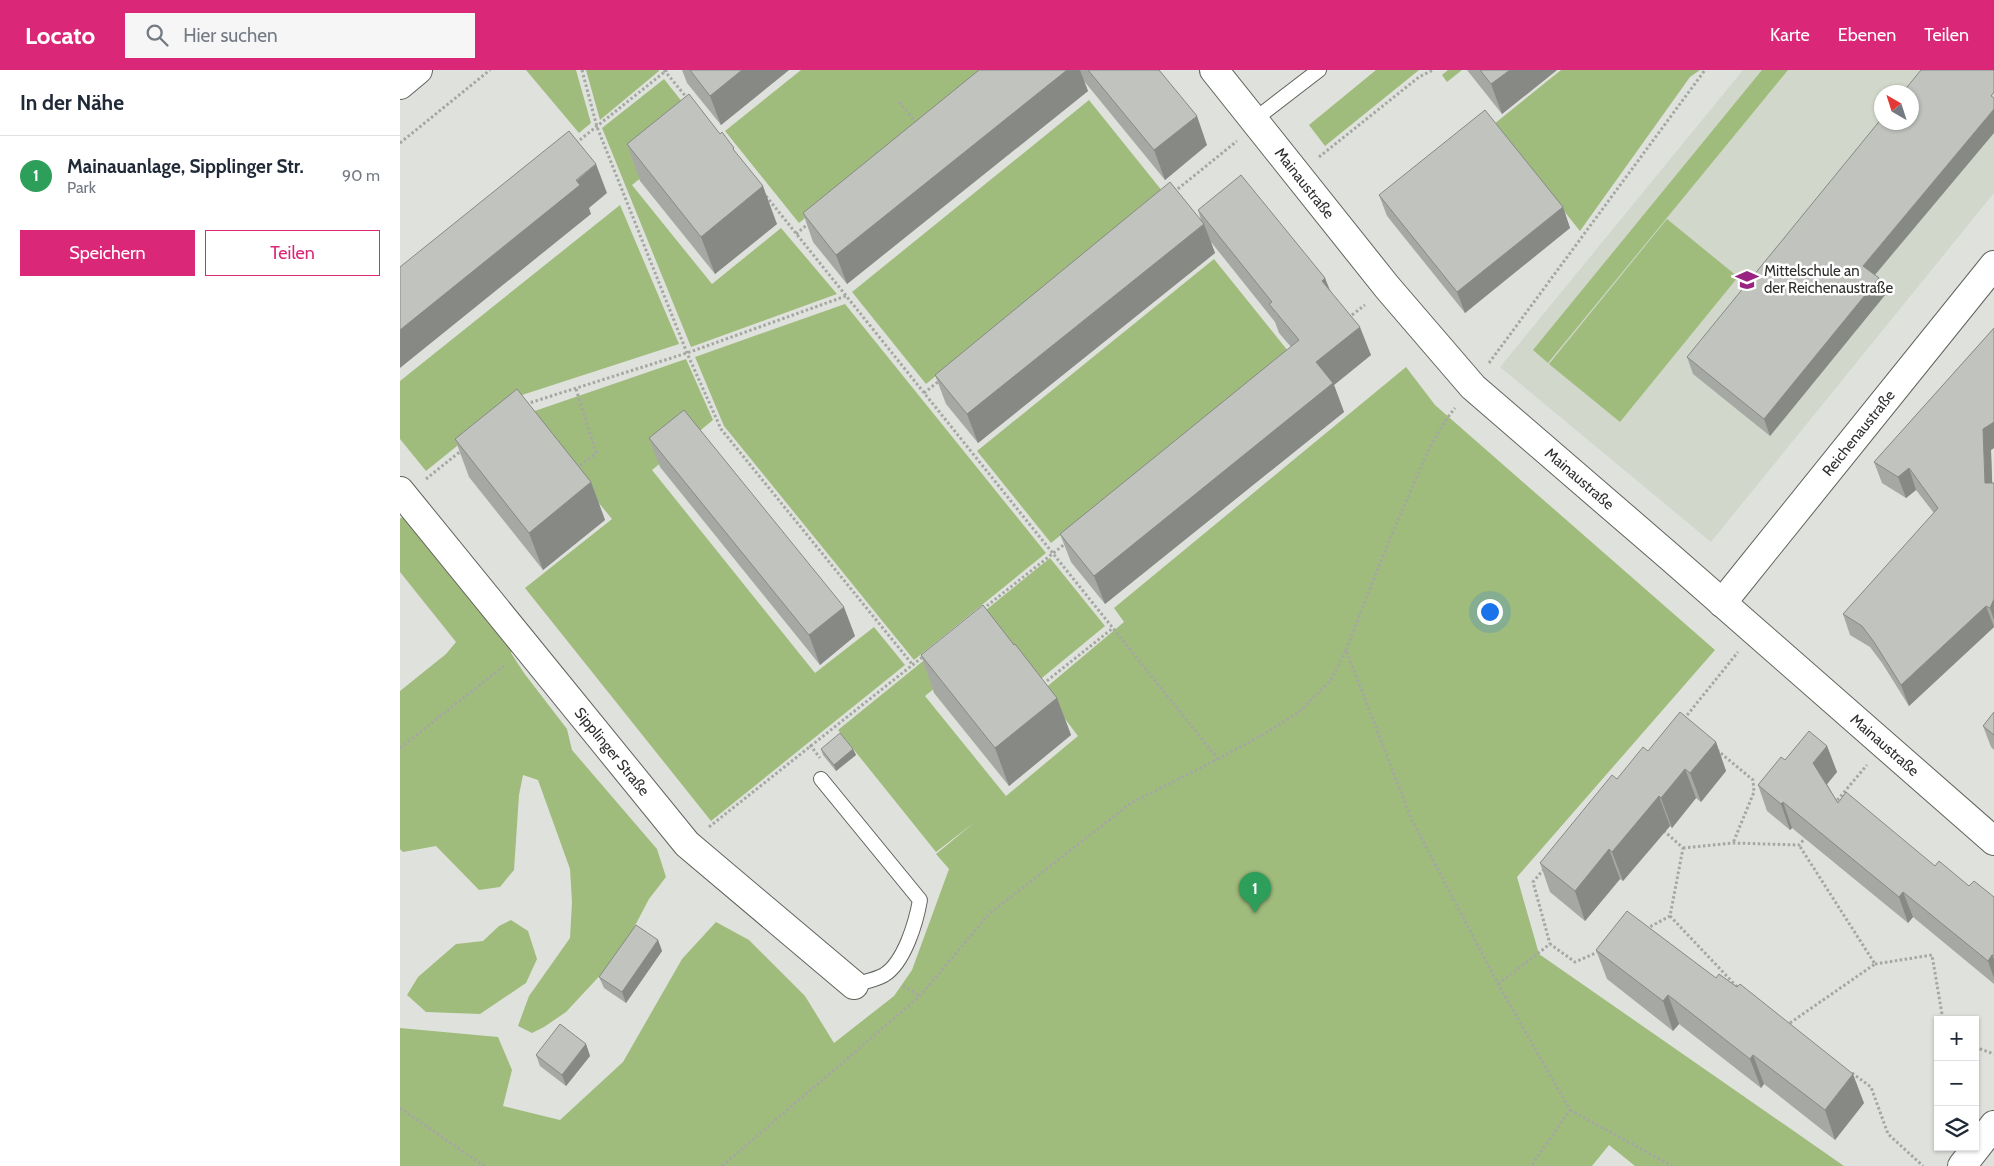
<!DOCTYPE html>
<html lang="de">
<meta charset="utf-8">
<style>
:root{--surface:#fff;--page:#f6f6f7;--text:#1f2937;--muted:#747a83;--line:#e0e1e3;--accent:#db2777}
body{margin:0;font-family:Cabin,sans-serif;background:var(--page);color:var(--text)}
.controls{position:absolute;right:15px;bottom:15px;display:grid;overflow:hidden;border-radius:0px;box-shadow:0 1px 4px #0004}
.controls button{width:45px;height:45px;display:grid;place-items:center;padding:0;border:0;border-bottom:1px solid var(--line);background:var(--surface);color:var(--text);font:25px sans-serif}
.compass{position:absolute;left:1474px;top:15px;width:45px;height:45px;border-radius:50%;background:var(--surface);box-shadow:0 1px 4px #0004;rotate:321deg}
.you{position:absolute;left:1089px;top:541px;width:18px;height:18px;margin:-12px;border:4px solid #fff;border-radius:50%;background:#1a73e8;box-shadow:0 0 0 8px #1a73e833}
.badge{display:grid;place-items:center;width:32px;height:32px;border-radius:50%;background:var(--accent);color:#fff;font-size:16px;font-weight:700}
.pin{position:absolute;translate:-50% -41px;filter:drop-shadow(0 1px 2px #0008)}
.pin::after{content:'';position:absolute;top:26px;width:18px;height:15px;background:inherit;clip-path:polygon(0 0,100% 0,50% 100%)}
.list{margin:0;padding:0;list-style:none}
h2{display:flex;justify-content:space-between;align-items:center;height:65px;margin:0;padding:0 20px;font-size:21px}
h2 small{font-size:16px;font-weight:400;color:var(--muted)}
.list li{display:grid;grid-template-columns:32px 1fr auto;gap:15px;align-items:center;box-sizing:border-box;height:80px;padding:0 20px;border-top:1px solid var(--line)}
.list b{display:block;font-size:19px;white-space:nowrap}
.list p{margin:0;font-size:16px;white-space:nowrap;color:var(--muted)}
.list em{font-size:16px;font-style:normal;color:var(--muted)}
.actions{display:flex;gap:10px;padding:15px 20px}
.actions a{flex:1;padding:11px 0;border:1px solid var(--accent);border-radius:0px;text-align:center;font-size:18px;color:var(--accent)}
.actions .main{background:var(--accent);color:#fff}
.icon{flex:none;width:28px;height:28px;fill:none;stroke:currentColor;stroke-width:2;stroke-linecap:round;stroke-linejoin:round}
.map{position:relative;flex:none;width:1594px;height:1096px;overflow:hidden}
header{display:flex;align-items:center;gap:30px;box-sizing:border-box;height:70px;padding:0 25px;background:var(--accent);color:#fff}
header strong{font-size:24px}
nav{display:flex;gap:28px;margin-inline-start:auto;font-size:18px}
.search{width:350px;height:45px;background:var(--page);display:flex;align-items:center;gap:12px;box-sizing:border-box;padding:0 18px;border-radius:0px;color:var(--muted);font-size:19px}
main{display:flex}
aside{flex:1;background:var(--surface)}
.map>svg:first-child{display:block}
</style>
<header>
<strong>Locato</strong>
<div class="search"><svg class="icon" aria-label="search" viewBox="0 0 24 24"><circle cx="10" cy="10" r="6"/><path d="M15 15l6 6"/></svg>Hier suchen</div>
<nav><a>Karte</a><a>Ebenen</a><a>Teilen</a></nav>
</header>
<main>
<aside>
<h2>In der Nähe<small></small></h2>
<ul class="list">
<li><span class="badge" style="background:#2e9e5b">1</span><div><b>Mainauanlage, Sipplinger Str.</b><p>Park</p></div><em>90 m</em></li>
</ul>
<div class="actions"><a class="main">Speichern</a><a>Teilen</a></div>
</aside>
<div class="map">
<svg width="1594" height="1096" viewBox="0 0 1594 1096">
<rect width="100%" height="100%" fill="#dfe2dc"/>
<path fill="#d1d7ca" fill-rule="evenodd" d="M1343,0H1594V123L1311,472L1100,297ZM1482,22H1512V52H1482Z"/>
<g fill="#a0bc7c">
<path d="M126,0H176L191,53L179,63Z"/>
<path d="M186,0H259V1L200,50Z"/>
<path d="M401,0H588L399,153L325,61Z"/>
<path d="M976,0H1019L925,76L909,55Z"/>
<path d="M1048,0H1062L1047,12L1042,5Z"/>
<path d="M1161,0H1300L1290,7L1180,161L1094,54Z"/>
<path d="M1362,0H1388L1148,293L1133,280Z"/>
<path d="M264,9L303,58L232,115L312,214L381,158L437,224L291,277L202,58Z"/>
<path d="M689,30L763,122L526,314L452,222Z"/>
<path d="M220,135L279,274L119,326L26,401L0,369V311Z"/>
<path d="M1267,149L1338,207L1220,352L1149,294Z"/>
<path d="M814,189L888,281L651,473L577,381Z"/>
<path d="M445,234L646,483L514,590L324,356L295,287Z"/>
<path d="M286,289L313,350L252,400L415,603L474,557L505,595L311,751L125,518L212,449L126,344Z"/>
<path d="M1006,297L1035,335L1315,580L1117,807L1139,884L1444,1096H1235L1209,1075L1192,1096H0V958L98,967L112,1000L103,1036L160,1050L223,992L282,889L316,852L349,870L405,926L434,973L494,926L512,900L549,799L536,784L575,752L536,782L438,660L650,488L705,556L637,612L599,566L525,626L606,726L678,666L643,620L724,552L714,538Z"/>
<path d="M3,446L112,581L111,583L124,603L167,659L172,680L257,779L266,807L249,829L220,884L166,942L144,957L132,963L118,956L129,926L170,868L172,832L170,799L138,710L123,705L119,725L114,800L100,817L79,820L36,776L3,782L0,779V621L46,584L56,572L0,502V449Z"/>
<path d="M111,850L128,861L137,889L126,913L80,944L26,942L7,925L18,907L56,874L83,871L99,856Z"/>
</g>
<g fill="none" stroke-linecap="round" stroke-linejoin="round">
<defs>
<g id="lane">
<path d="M854,50L919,0"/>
<path d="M421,709L520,830C516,853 504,893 484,905C475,910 463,912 454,915"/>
</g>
<g id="street">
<path id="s1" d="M814,0L987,217L1073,317L1270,487L1594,771"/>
<path d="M0,15L18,0"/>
<path id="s2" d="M0,421L287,774L454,915"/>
<path id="s3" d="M1322,533L1594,195"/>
<path d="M1562,1096L1594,1055"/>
</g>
</defs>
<use href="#lane" stroke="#60635d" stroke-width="16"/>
<use href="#street" stroke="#60635d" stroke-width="30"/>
<g stroke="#a4a7a2" stroke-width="3" stroke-dasharray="2.5 2.5" stroke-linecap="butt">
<path d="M182,0L197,57L287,283L321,359L512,594"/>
<path d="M264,0L287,28"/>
<path d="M499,32L518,55"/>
<path d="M0,73L90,0"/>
<path d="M176,73L267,0"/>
<path d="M919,87L1019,7L1033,0"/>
<path d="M774,122L837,71"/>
<path d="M366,126L818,689"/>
<path d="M396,164L409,153"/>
<path d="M948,248L965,235"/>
<path d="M1089,293L1305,0"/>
<path d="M176,319L196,383L176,399"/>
<path d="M524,323L539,311"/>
<path d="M126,334L287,283L446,226"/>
<path d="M26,409L62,380"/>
<path d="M583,539L666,473"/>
<path d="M946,580C967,526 988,471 1012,418C1024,389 1036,361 1055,338"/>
<path d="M643,614L713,558"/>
<path d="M1284,649L1338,582"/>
<path d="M410,675L420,688"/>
<path d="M0,678L105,595"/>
<path d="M1317,680L1353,710L1354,722L1333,773"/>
<path d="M1434,734L1467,695"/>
<path d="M309,757L525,585"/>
<path d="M1283,778L1333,773L1399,775L1408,765"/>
<path d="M1144,799L1133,812L1150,874"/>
<path d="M1270,846L1339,919"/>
<path d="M1246,859L1270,846L1283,778L1263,760"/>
<path d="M1475,894L1532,885L1543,950"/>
<path d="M1098,914L1150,874L1175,892L1200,881"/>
<path d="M503,916L520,926"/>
<path d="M1386,954L1387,955L1475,894L1399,775"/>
<path d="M1575,977L1594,984"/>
<path d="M1452,1003L1471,1017L1488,1064L1523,1096"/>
<path d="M0,1038L84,1096"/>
<path d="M1170,1040L1272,1096"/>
<path d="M322,1096L520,926L589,844L731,733L818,689L864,664L899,642L931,610L946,580L1011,748L1098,914L1170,1040L1131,1096"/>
</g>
<use href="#lane" stroke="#fff" stroke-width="14"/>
<use href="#street" stroke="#fff" stroke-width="28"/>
</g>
<g fill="#a6a9a3">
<path d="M282,0H389L321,55L287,13Z"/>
<path d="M579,0H759L807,75L765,110L684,11L688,21L447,214L413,172L403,143Z"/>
<path d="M1067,0H1157L1102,44Z"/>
<path d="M320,64L336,83L377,154L315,204L240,111L227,74Z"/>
<path d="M979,125L1163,137L1170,158L1065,243L987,146Z"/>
<path d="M798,140L925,208L930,220L971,285L934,315L944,342L705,534L671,492L660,464L891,277L879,263L875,252L811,172L815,183L578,373L546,334L535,305L801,150Z"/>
<path d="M1475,205L1479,208L1485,225L1370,366L1293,304L1287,287Z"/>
<path d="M1594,258V378L1591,380L1592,413H1594V557L1509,636L1482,593L1470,577L1450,565L1443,544L1534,443L1516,420L1506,428L1482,413L1474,392Z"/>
<path d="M249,368L455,566L420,595L260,397Z"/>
<path d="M55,369L191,412L205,450L143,500L69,407Z"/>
<path d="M614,575L657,628L671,665L609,716L534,623L521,585Z"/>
<path d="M1594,642V680L1591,677L1583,656Z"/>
<path d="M1316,672L1326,701L1301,732L1296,728L1272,758L1270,756L1223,811L1220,809L1185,851L1150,822L1140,793L1217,709L1248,681Z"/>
<path d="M1427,676L1437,702L1427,714L1438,733L1535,796L1569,816L1594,827V914L1513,847L1508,853L1392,758L1390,760L1367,741L1358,715L1385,690Z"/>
<path d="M421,679H453L456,685L436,701L423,685Z"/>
<path d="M258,870L262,881L226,933L204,918L199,907Z"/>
<path d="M1196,880L1464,1033L1435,1070L1364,1014L1361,1018L1279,954L1273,961L1207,909Z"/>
<path d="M186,974L190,986L166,1016L140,996L136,985Z"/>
</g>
<g fill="#878985">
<path d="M342,0H389L321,55L310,26Z"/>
<path d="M667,0H680L688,21L447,214L436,185Z"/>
<path d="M1110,0H1157L1102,44L1091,14Z"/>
<path d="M1594,39V63L1469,212L1463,196Z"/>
<path d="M797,46L807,75L765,110L754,80Z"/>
<path d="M196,94L207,123L189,138L191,144L0,298V260Z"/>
<path d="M363,116L377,154L315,204L301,167Z"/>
<path d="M1163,137L1170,158L1065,243L1057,222Z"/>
<path d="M804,154L815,183L578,373L567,344Z"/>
<path d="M925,208L936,237L922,211Z"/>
<path d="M1479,208L1485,225L1370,366L1364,349Z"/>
<path d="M960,257L971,285L934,315L944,342L705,534L694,506L916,292Z"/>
<path d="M1594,352V378L1591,380L1593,434L1585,413L1583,359Z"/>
<path d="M1509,398L1516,420L1506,428L1498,407Z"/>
<path d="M191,412L205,450L143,500L129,463Z"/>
<path d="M1594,529V550L1590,538Z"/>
<path d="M1586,536L1594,557L1509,636L1501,615Z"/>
<path d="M444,537L455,566L420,595L409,565Z"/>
<path d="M657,628L671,665L609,716L595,678Z"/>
<path d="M1316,672L1326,701L1301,732L1290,703Z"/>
<path d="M1427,676L1437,702L1423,719L1413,693Z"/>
<path d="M453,679L456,685L436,701L434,695Z"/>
<path d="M1285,699L1296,728L1272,758L1261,728Z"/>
<path d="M1259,726L1270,756L1223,811L1212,782Z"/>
<path d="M1383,732L1392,758L1390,760L1381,734Z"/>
<path d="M1209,779L1220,809L1185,851L1175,821Z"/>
<path d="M1503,822L1513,847L1508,853L1499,827Z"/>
<path d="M258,870L262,881L226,933L222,922Z"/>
<path d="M1592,885L1594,889V908L1588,891Z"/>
<path d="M1268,925L1279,954L1273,961L1263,931Z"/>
<path d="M186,974L190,986L166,1016L162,1005Z"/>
<path d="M1353,985L1364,1014L1361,1018L1350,989Z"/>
<path d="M1453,1004L1464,1033L1435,1070L1425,1040Z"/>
</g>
<g fill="#c1c4be" stroke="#878985">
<path d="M290,0H342L310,26Z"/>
<path d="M579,0H667L436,185L403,143Z"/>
<path d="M688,0H759L797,46L754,80Z"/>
<path d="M1080,0H1110L1091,14Z"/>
<path d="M1521,0H1594V22L1591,26L1594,28V39L1463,196L1479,208L1364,349L1287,287L1482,48V52H1512V22H1503Z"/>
<path d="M289,24L320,64L322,62L334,78L333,79L363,116L301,167L227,74Z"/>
<path d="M1085,40L1163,137L1057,222L979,125Z"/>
<path d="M169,61L196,94L176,110L180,115L0,260V197Z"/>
<path d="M841,105L925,208L922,211L960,257L916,292L933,313L694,506L660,464L899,270L869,234L872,232L798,140Z"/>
<path d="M770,112L804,154L567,344L535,305Z"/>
<path d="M1594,258V352L1583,359L1585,413H1594V529L1590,538L1586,536L1501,615L1474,572L1462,556L1443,544L1538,438L1509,398L1498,407L1474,392Z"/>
<path d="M117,319L191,412L129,463L55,369Z"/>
<path d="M284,340L444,537L409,565L249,368Z"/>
<path d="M583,535L614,575L615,574L657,628L595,678L521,585Z"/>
<path d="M1280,642L1316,672L1290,703L1285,699L1261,728L1259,726L1212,782L1209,779L1175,821L1140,793L1212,705L1217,709L1243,677L1248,681Z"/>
<path d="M1594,642V665L1583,656Z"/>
<path d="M1409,661L1427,676L1413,693L1438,733L1446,722L1535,796L1539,791L1569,816L1574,811L1594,827V886L1592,885L1588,891L1503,822L1499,827L1383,732L1381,734L1358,715L1381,687L1385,690Z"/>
<path d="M440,663L453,679L434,695L421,679Z"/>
<path d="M1227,841L1316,908L1319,904L1337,917L1340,914L1453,1004L1425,1040L1353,985L1350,989L1268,925L1263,931L1196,880Z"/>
<path d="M236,855L258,870L222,922L199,907Z"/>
<path d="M160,954L186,974L162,1005L136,985Z"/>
</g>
<defs>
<symbol id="school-bare" viewBox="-9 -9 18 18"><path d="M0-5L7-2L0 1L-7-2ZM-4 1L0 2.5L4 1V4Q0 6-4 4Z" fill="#982380" stroke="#fff" stroke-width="2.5" paint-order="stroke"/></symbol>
</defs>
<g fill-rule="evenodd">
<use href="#school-bare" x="1331" y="194" width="32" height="32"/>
</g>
<g text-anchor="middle" stroke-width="5" stroke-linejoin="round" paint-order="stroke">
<g font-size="15" fill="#2e2f2d" stroke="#fff">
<text dy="5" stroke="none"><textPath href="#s1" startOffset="145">Mainaustraße</textPath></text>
<text dy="5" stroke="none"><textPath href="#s3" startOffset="218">Reichenaustraße</textPath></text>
<text dy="5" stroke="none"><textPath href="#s1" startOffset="550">Mainaustraße</textPath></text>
<text dy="5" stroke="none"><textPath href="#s1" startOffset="955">Mainaustraße</textPath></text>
<text dy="5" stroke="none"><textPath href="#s2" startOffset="336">Sipplinger Straße</textPath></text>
</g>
<g font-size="15" fill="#2e2f2d" stroke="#fff" text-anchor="start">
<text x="1364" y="206">Mittelschule an<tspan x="1364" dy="17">der Reichenaustraße</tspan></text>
</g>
</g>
</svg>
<div class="controls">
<button>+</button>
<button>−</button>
<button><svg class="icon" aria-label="layers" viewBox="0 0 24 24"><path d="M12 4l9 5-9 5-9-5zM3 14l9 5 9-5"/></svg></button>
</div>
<svg class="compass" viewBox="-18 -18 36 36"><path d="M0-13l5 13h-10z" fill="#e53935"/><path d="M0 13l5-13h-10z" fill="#747a83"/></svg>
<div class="you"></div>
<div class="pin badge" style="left:855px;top:843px;background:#2e9e5b">1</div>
</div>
</main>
